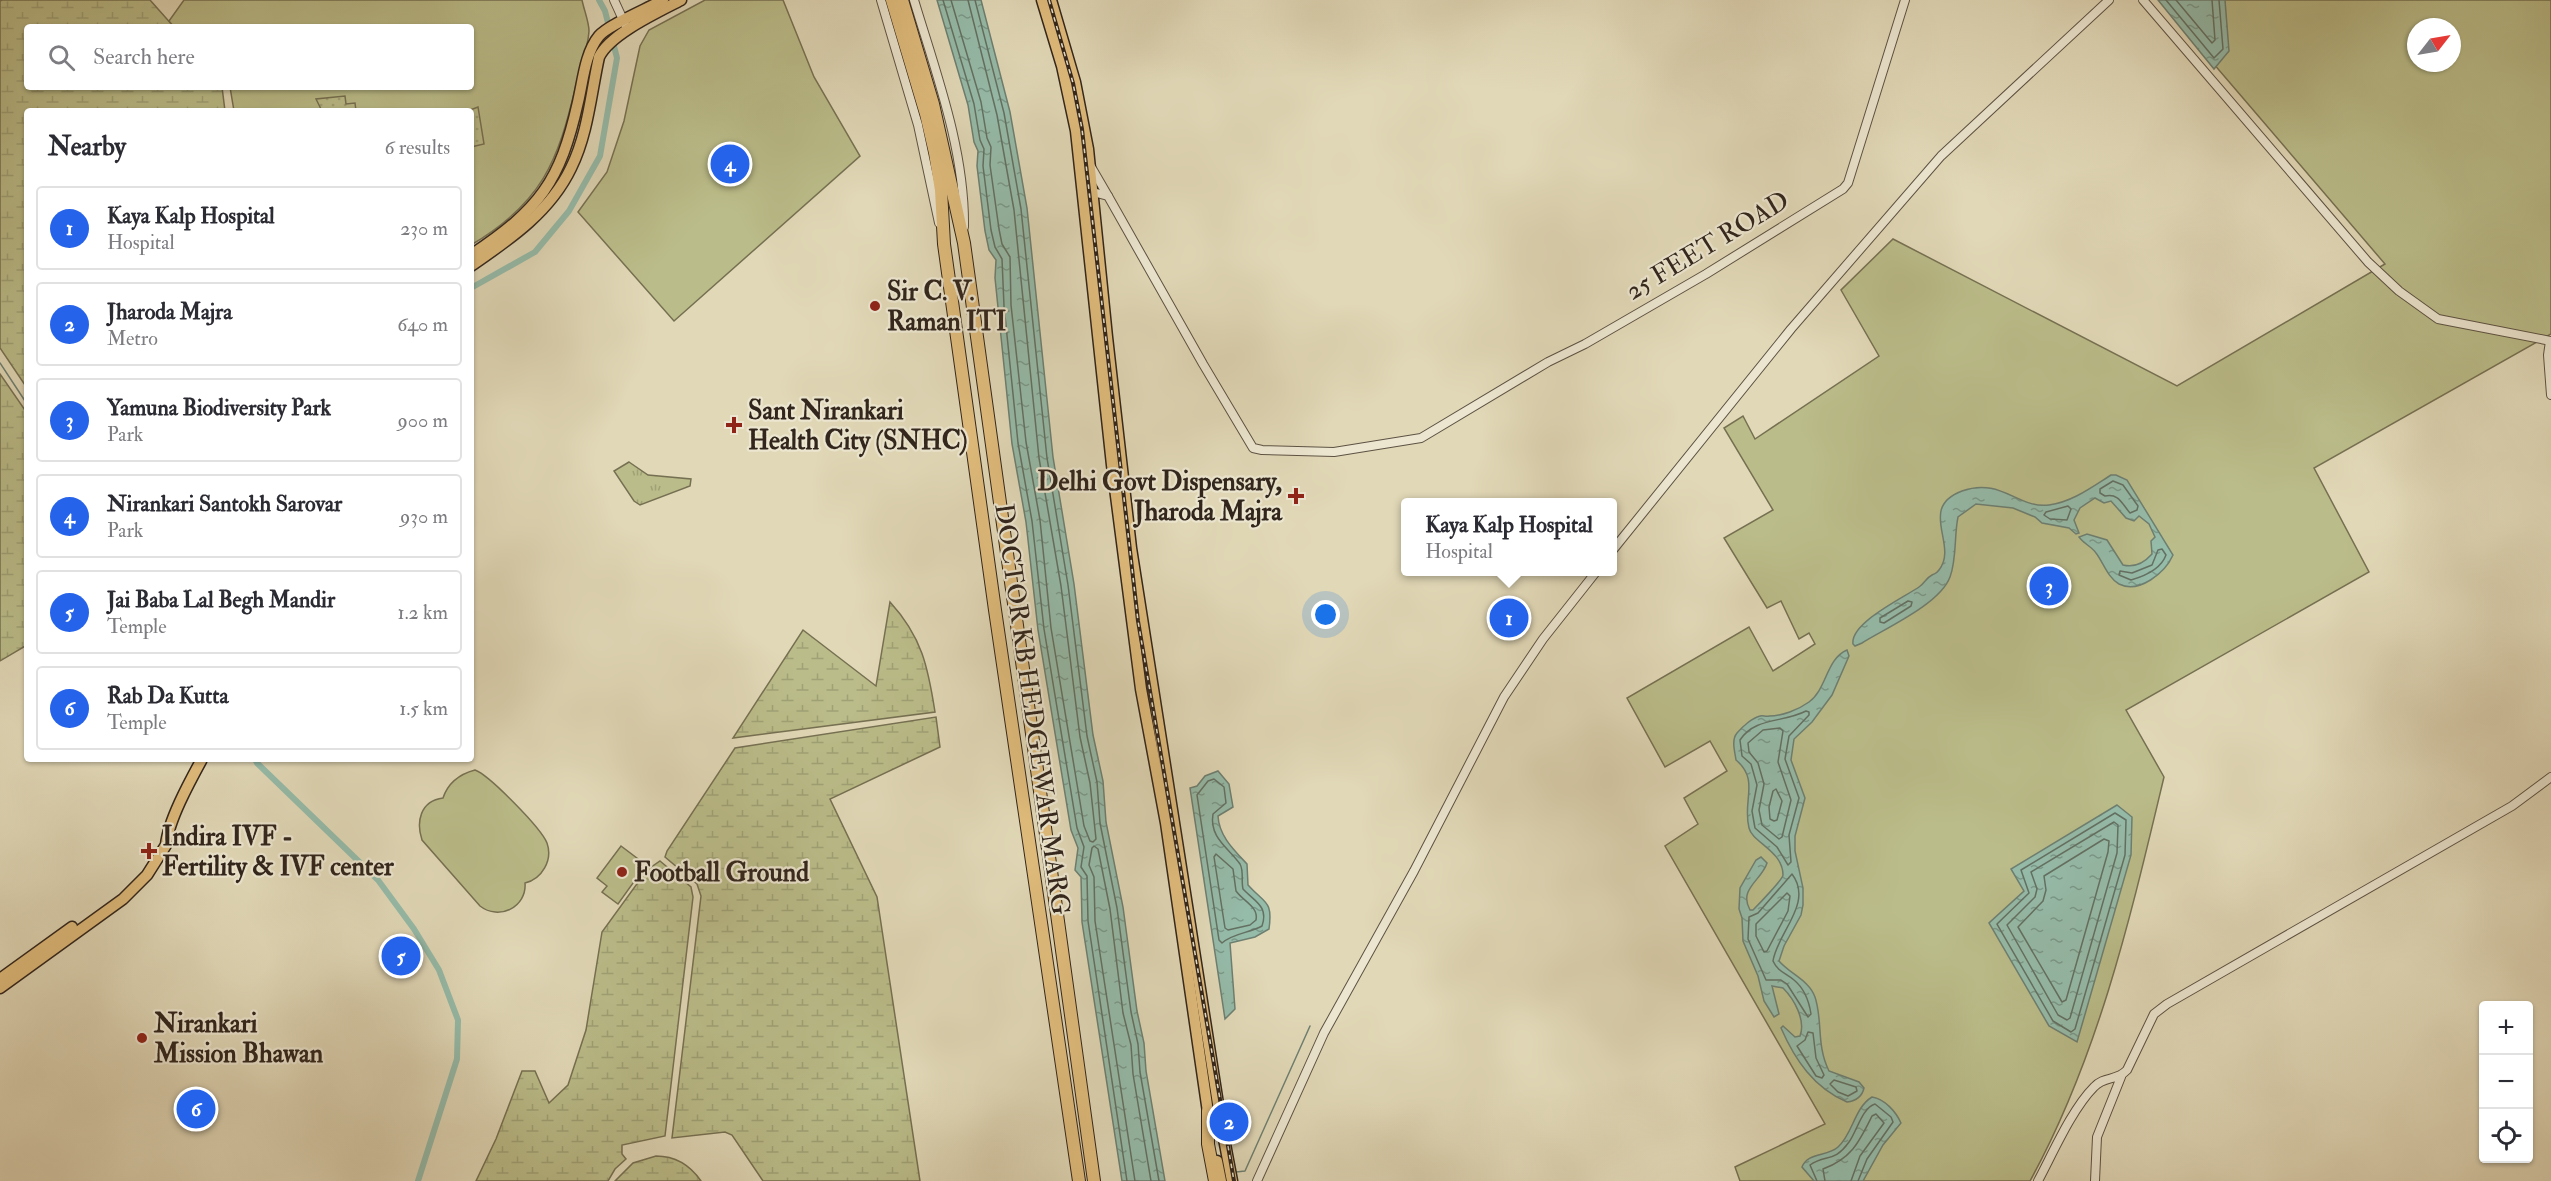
<!DOCTYPE html>
<meta charset="utf-8">
<style>
:root{--surface:#fff;--page:#f2f2f3;--text:#2b2b33;--muted:#7c7c81;--line:#e1e1e2;--accent:#2563eb}
body{margin:0;font-family:"IM FELL Double Pica",serif;background:var(--page);color:var(--text)}
.controls{position:absolute;right:18px;bottom:18px;display:grid;overflow:hidden;border-radius:6px;box-shadow:0 2px 4px #0004}
.controls button{width:54px;height:54px;display:grid;place-items:center;padding:0;border:0;border-bottom:2px solid var(--line);background:var(--surface);color:var(--text);font:30px sans-serif}
.compass{position:absolute;left:2407px;top:18px;width:54px;height:54px;border-radius:50%;background:var(--surface);box-shadow:0 2px 4px #0004;rotate:59deg}
.you{position:absolute;left:1326px;top:615px;width:21px;height:21px;margin:-15px;border:4px solid #fff;border-radius:50%;background:#1a73e8;box-shadow:0 0 0 9px #1a73e833}
.badge{display:grid;place-items:center;width:39px;height:39px;border-radius:50%;background:var(--accent);color:#fff;font-size:20px;font-weight:700}
.pin{position:absolute;translate:-50% -50%;border:3px solid #fff;box-shadow:0 2px 6px #0006}
.popup{position:absolute;left:1401px;top:498px;width:216px;height:78px;box-sizing:border-box;display:grid;place-content:center;border-radius:6px;background:var(--surface);filter:drop-shadow(0 2px 4px #0005);font-size:20px;white-space:nowrap;color:var(--muted)}
.popup b{font-size:22px;color:var(--text)}
.popup::after{content:'';position:absolute;left:50%;top:100%;margin-left:-12px;border:12px solid transparent;border-top-color:var(--surface)}
.list{margin:0;padding:0;list-style:none}
h2{display:flex;justify-content:space-between;align-items:center;height:78px;margin:0;padding:0 24px;font-size:26px}
h2 small{font-size:20px;font-weight:400;color:var(--muted)}
.list li{display:grid;grid-template-columns:39px 1fr auto;gap:18px;align-items:center;box-sizing:border-box;height:84px;margin:0 12px 12px;padding:0 12px;border:2px solid var(--line);border-radius:6px}
.list b{display:block;font-size:22px;white-space:nowrap}
.list p{margin:0;font-size:20px;white-space:nowrap;color:var(--muted)}
.list em{font-size:20px;font-style:normal;color:var(--muted)}
.icon{flex:none;width:33px;height:33px;fill:none;stroke:currentColor;stroke-width:2;stroke-linecap:round;stroke-linejoin:round}
.map{position:relative;flex:none;width:2551px;height:1181px;overflow:hidden}
.search{position:absolute;background:var(--surface);box-shadow:0 2px 4px #0004;left:24px;top:24px;width:450px;height:66px;display:flex;align-items:center;gap:15px;box-sizing:border-box;padding:0 21px;border-radius:6px;color:var(--muted);font-size:22px}
.panel{position:absolute;background:var(--surface);box-shadow:0 2px 4px #0004;left:24px;top:108px;width:450px;height:654px;border-radius:6px}
.map>svg:first-child{display:block}
</style>
<div class="map">
<svg width="2551" height="1181" viewBox="0 0 2551 1181">
<defs>
<pattern id="grass-tufts" width="24" height="20" patternUnits="userSpaceOnUse" patternTransform="scale(1.5)"><rect width="24" height="20" fill="#babc89"/><path d="M3 7l-1-3M5 7V3M7 7l1-3M15 17l-1-3M17 17v-4M19 17l1-3" fill="none" stroke="#a0a176"/></pattern>
<pattern id="wetland-marsh" width="20" height="14" patternUnits="userSpaceOnUse" patternTransform="scale(1.5)"><rect width="20" height="14" fill="#babc89"/><path d="M1 5h8M5 5V1M11 12h8M15 12V8" fill="none" stroke="#a0a176"/></pattern>
<pattern id="garden-dots" width="8" height="8" patternUnits="userSpaceOnUse" patternTransform="scale(1.5)"><rect width="8" height="8" fill="#babc89"/><path d="M2 2h.1M6 6h.1" fill="none" stroke="#a0a176" stroke-width="1.8" stroke-linecap="round"/></pattern>
<pattern id="water-ripples" width="26" height="14" patternUnits="userSpaceOnUse" patternTransform="scale(1.5)"><rect width="26" height="14" fill="#95bba9"/><path d="M2 4q2-2 4 0t4 0M15 11q2-2 4 0t4 0" fill="none" stroke="#7a9889"/></pattern>
</defs>
<rect width="100%" height="100%" fill="#e1d8b7"/>
<filter id="stains"><feTurbulence type="fractalNoise" baseFrequency=".00333" numOctaves="4"/><feColorMatrix values="0 0 0 0 .2 0 0 0 0 .09 0 0 0 0 .02 0 0 0 .5 -.17"/></filter>
<radialGradient id="worn" r=".72"><stop offset=".6" stop-color="#630" stop-opacity="0"/><stop offset="1" stop-color="#630" stop-opacity=".3"/></radialGradient>
<path fill="url(#grass-tufts)" stroke="#767052" stroke-width="1.5" d="M629,462L648,475L691,479L690,486L640,505L634,501L614,471Z"/>
<g fill="url(#wetland-marsh)" stroke="#767052" stroke-width="1.5">
<path d="M2,0H150L174,27H27V87H222L225,111H27V388L0,348V1Z"/>
<path d="M0,374L27,413V645L0,661Z"/>
<path d="M890,602C922,637 928,667 935,712L733,738L803,630L876,686Z"/>
<path d="M936,717L940,747L830,799L877,897L920,1181H763L732,1135L725,1132L672,1138L701,896L697,884L665,857L667,851L735,748Z"/>
<path d="M660,861L691,887L693,897L665,1136L622,1145V1154L626,1159L615,1169L608,1181H476L496,1139L522,1071H535L549,1103L568,1085L586,1030L602,932L647,870Z"/>
<path d="M656,1156C676,1156 690,1165 701,1181H615L633,1163Z"/>
</g>
<g fill="#babc89" stroke="#767052" stroke-width="1.5" fill-rule="evenodd">
<path d="M184,0H582C584,10 589,22 589,31C588,49 580,68 576,85C558,162 542,203 471,245V111H234L230,87H471V27H174L169,21Z"/>
<path d="M705,0H783L814,77L860,156L674,321L578,212L607,172L624,121L640,46L649,30Z"/>
<path d="M2159,0H2551V334L2314,468L2369,572L2126,710L2164,777C2131,915 2099,1055 2030,1181H1740L1735,1167L1825,1124L1665,846L1698,824L1684,798L1727,771L1710,741L1665,767L1627,698L1749,627L1773,671L1815,644L1809,633L1799,639L1781,601L1767,608L1724,538L1773,510L1724,428L1743,416L1755,439L1879,356L1841,290L1893,239L2177,386L2385,264ZM2416,27H2452V63H2416Z"/>
<path d="M475,770C489,775 541,828 547,843C553,860 542,879 525,883C527,907 499,921 480,906L422,840C416,822 420,801 443,798C448,783 460,774 475,770Z"/>
<path d="M621,846L646,865L618,904L602,892L607,886L597,878Z"/>
</g>
<g fill="url(#garden-dots)" stroke="#767052" stroke-width="1.5">
<path d="M345,96L346,104L355,103L356,111H322L316,99Z"/>
<path d="M478,107L484,144L471,147L472,122L470,110Z"/>
</g>
<g fill="url(#water-ripples)" stroke="#6d7f71" stroke-width="1.5">
<path d="M937,0H981L1010,112L1027,208L1053,457L1074,584L1093,735L1103,781L1106,822L1123,907L1137,1011L1144,1043L1146,1071L1165,1181H1122L1082,922L1081,877L1075,870L1078,848L1071,830L1038,630L1026,522L1012,444L995,278L996,260L989,250L985,231L977,166L978,151L974,142L968,105Z"/>
<path d="M2158,0H2225L2229,51L2214,69Z"/>
<path d="M2111,475H2116L2127,480L2173,555C2165,573 2139,594 2119,584C2108,578 2103,562 2096,553C2091,546 2084,544 2079,537L2087,534L2107,540L2123,565C2135,568 2144,563 2152,554L2151,541L2155,537L2149,524L2139,516L2134,521L2126,518L2111,501L2104,503L2095,498L2080,508L2074,520L2079,533L2076,534L2069,528L2042,523L2035,517L2013,508L1976,504L1958,517C1954,536 1957,558 1950,577C1940,604 1886,628 1862,643L1855,646L1853,644C1850,623 1903,598 1919,587C1925,583 1926,578 1932,575C1936,573 1936,574 1939,570C1959,545 1917,508 1962,491C2001,477 2018,509 2049,505C2072,502 2092,487 2111,475Z"/>
<path d="M1847,650L1849,656L1832,695L1812,722L1794,739L1791,760L1805,798L1795,836V851L1803,888V905L1801,915L1784,946L1779,961C1790,974 1809,980 1815,997C1823,1021 1816,1045 1829,1071L1859,1082L1864,1088C1862,1097 1856,1101 1847,1102C1814,1088 1795,1060 1781,1028L1783,1026L1795,1037L1800,1036C1806,1020 1794,999 1783,988L1772,986L1779,1014L1774,1017L1764,1001L1758,976L1743,941L1742,918L1739,909L1740,888L1756,860L1761,857L1767,863C1762,880 1738,889 1750,910H1753C1758,905 1783,879 1783,875C1783,851 1752,842 1749,828C1742,801 1760,780 1736,760C1735,752 1731,740 1737,733C1742,727 1752,718 1760,716C1763,715 1766,717 1769,716C1782,716 1798,710 1809,702C1827,689 1826,659 1847,650Z"/>
<path d="M1218,771L1229,784L1233,807L1218,816C1219,836 1234,850 1247,864L1248,885C1265,904 1273,900 1269,929L1255,937L1230,943L1235,1009L1225,1019L1190,788L1197,786L1205,776Z"/>
<path d="M2117,805L2132,817L2131,855L2077,1042L2049,1026L1989,923L2024,891L2011,869Z"/>
<path d="M1872,1097C1885,1099 1896,1112 1901,1123L1883,1145L1863,1181H1814L1802,1167C1808,1152 1827,1157 1838,1147C1853,1134 1854,1108 1872,1097Z"/>
</g>
<g fill="none" stroke-linecap="round" stroke-linejoin="round">
<g stroke="#637062" stroke-width="1.5">
<path d="M943,0L974,104L980,140L984,149L983,166L991,230L995,247L1002,259L1004,306L1018,443L1032,521L1044,629L1077,828L1084,847L1081,867L1087,876L1088,921L1127,1181"/>
<path d="M951,0L981,102L987,138L991,147L990,165L999,229L1002,244L1010,257L1011,305L1026,442L1040,520L1051,628L1084,826L1090,841L1093,842L1096,839L1090,783L1080,737L1061,586L1039,458L1014,210L997,115L968,0"/>
<path d="M975,0L1004,113L1021,209L1047,458L1068,585L1087,736L1097,782L1100,823L1117,908L1131,1012L1138,1044L1140,1072L1159,1181"/>
<path d="M2166,0L2214,58L2223,49L2219,0"/>
<path d="M2176,0L2212,43L2215,40L2212,0"/>
<path d="M2113,481L2123,485L2138,506L2137,510L2130,513C2122,504 2119,493 2105,496L2100,493V489Z"/>
<path d="M2068,506L2071,509L2067,520L2050,519L2044,515L2046,512Z"/>
<path d="M2162,549L2166,555C2161,569 2145,576 2131,580L2119,575L2120,571L2132,573L2152,565L2158,550Z"/>
<path d="M1908,601L1912,602L1911,606L1884,623L1880,622V618Z"/>
<path d="M1806,711L1809,712V715L1789,736L1785,759L1799,798L1789,835L1791,862L1788,865L1777,847L1755,828L1752,811L1757,785L1751,764L1742,756L1740,740C1755,717 1783,723 1806,711Z"/>
<path d="M1780,728L1783,731L1778,762L1791,800L1782,837L1779,839L1762,825L1759,810L1764,784L1758,763L1749,752L1748,743L1763,730Z"/>
<path d="M1214,779L1224,787L1226,803L1213,814C1209,838 1229,848 1240,864C1244,871 1241,881 1243,889C1254,901 1269,906 1262,926C1250,933 1233,933 1222,943L1219,940L1197,795L1208,781Z"/>
<path d="M1776,789L1782,801L1777,820L1774,821L1770,819L1769,807L1773,791Z"/>
<path d="M2115,813L2126,820L2125,855L2075,1029L2071,1032L2053,1021L1997,924L2029,893L2021,870Z"/>
<path d="M2114,822L2118,825L2117,853L2070,1018L2067,1020L2058,1015L2007,925L2035,897L2037,889L2031,872Z"/>
<path d="M2104,839L2109,841L2108,852L2066,1000L2062,1002L2018,927L2043,901L2046,890L2044,876Z"/>
<path d="M1216,854L1233,869L1236,891C1243,901 1259,907 1256,920L1250,925L1228,930L1225,928L1214,857Z"/>
<path d="M1792,874C1814,903 1777,933 1773,961C1778,972 1786,973 1794,980C1805,989 1809,1001 1811,1014L1808,1017L1787,984L1781,980H1766L1748,939L1749,917L1758,913Z"/>
<path d="M1787,893L1790,896L1788,911L1767,951L1764,952L1756,936V924Z"/>
<path d="M1808,1032L1813,1033L1816,1058L1824,1075L1822,1078L1816,1076L1797,1046L1805,1040Z"/>
<path d="M1834,1080L1856,1087L1857,1091L1848,1096L1838,1092L1830,1084Z"/>
<path d="M1135,1181L1095,921L1094,877L1089,865L1092,848L1094,846L1098,849L1110,909L1123,1013L1131,1045L1133,1074L1151,1181"/>
<path d="M1817,1181L1810,1165C1826,1154 1834,1163 1849,1142C1857,1131 1862,1108 1875,1104L1891,1117L1893,1122L1867,1159L1858,1181"/>
<path d="M1825,1181L1823,1169C1852,1158 1859,1142 1872,1116L1876,1114L1884,1123L1860,1156L1851,1181"/>
</g>
<g stroke="#6d7f71" stroke-width="1.5">
<path d="M0,363L27,404"/>
<path d="M1236,1172L1245,1171L1310,1026"/>
</g>
<g stroke="#95bba9" stroke-width="6">
<path d="M471,288L535,252L569,211L600,156L617,58L605,11L599,0"/>
<path d="M255,759L257,763L378,880L414,929L439,970L458,1020L457,1059L418,1181"/>
</g>
<defs>
<g id="minor">
<path d="M614,0L625,24"/>
<path d="M881,0L918,125L939,223"/>
<path d="M914,0C936,73 965,150 964,227"/>
<path d="M2143,0L2368,262L2399,291L2438,319L2551,341"/>
<path d="M1090,165L1108,196"/>
<path d="M1089,191L1108,196L1203,364L1253,448L1262,450L1334,452L1421,438L1548,362L1585,344L1706,274L1843,189L1848,183L1905,0"/>
<path d="M2550,341L2548,355L2551,395"/>
<path d="M1612,551L1791,329L1941,156L2109,0"/>
<path d="M1257,1181L1324,1033L1414,871L1504,697L1543,639L1596,572"/>
<path d="M2038,1181C2053,1153 2072,1109 2094,1087C2104,1076 2117,1081 2127,1070L2154,1014L2167,1004L2512,806L2551,777"/>
<path d="M2095,1181L2097,1137L2121,1077"/>
</g>
<g id="major">
<path d="M1042,0L1062,66L1076,131L1112,465L1141,689L1166,823L1209,1119"/>
<path d="M1051,0L1075,82L1088,149L1107,337L1131,548L1221,1123L1232,1181"/>
<path d="M471,255C540,209 560,182 578,102C583,81 585,53 599,36C608,25 649,8 663,0"/>
<path d="M471,266C510,239 550,212 571,168C588,134 591,93 599,57C610,34 658,12 681,0"/>
<path d="M0,979L72,927"/>
<path d="M0,988L123,899L147,875L166,845C168,821 190,781 202,759"/>
<path d="M1217,1161L1221,1181"/>
</g>
<g id="highway">
<path d="M892,0L926,114L935,153L941,190L944,244L995,610L1079,1181"/>
<path d="M902,0L933,104L964,243L1094,1181"/>
<path d="M1208,1111V1144L1215,1181"/>
</g>
</defs>
<use href="#minor" stroke="#5d5243" stroke-width="10"/>
<use href="#major" stroke="#31251c" stroke-width="13"/>
<use href="#highway" stroke="#31251c" stroke-width="14"/>
<use href="#minor" stroke="#ece6d0" stroke-width="8"/>
<use href="#major" stroke="#e0bc7c" stroke-width="10"/>
<use href="#highway" stroke="#e0bc7c" stroke-width="12"/>
<defs>
<path id="rail" d="M1049,0L1073,83L1082,129L1138,621L1234,1181"/>
</defs>
<use href="#rail" stroke="#31251c" stroke-width="4"/>
<use href="#rail" stroke="#ece6d0" stroke-width="1.5" stroke-dasharray="4.5" stroke-linecap="butt"/>
</g>
<g fill="#8f2418" stroke="#ece6d0" stroke-width="2">
<circle cx="875" cy="306" r="6"/>
<path d="M731 416h6v6h6v6h-6v6h-6v-6h-6v-6h6z"/>
<path d="M1293 487h6v6h6v6h-6v6h-6v-6h-6v-6h6z"/>
<path d="M146 842h6v6h6v6h-6v6h-6v-6h-6v-6h6z"/>
<circle cx="622" cy="872" r="6"/>
<circle cx="142" cy="1038" r="6"/>
</g>
<g text-anchor="middle" stroke-width="4.5" stroke-linejoin="round" paint-order="stroke">
<g font-size="26" fill="#31251c" stroke="#ece6d0">
<text transform="translate(1707 245) rotate(-31)" y="9">25 FEET ROAD</text>
<text transform="translate(1033 709) rotate(82)" y="9">DOCTOR KB HEDGEWAR MARG</text>
</g>
<g font-size="26" font-weight="bold" fill="#31251c" stroke="#ece6d0" text-anchor="start">
<text x="887" y="300">Sir C. V.<tspan x="887" dy="30">Raman ITI</tspan></text>
<text x="748" y="419">Sant Nirankari<tspan x="748" dy="30">Health City (SNHC)</tspan></text>
<text x="1282" y="490" text-anchor="end">Delhi Govt Dispensary,<tspan x="1282" dy="30">Jharoda Majra</tspan></text>
<text x="162" y="845">Indira IVF -<tspan x="162" dy="30">Fertility &amp; IVF center</tspan></text>
<text x="634" y="881">Football Ground</text>
<text x="154" y="1032">Nirankari<tspan x="154" dy="30">Mission Bhawan</tspan></text>
</g>
</g>
<rect width="100%" height="100%" filter="url(#stains)"/>
<rect width="100%" height="100%" fill="url(#worn)"/>
</svg>
<div class="controls">
<button>+</button>
<button>−</button>
<button><svg class="icon" aria-label="locate" viewBox="0 0 24 24"><circle cx="12" cy="12" r="6"/><path d="M12 2v4M12 18v4M2 12h4M18 12h4"/></svg></button>
</div>
<svg class="compass" viewBox="-18 -18 36 36"><path d="M0-13l5 13h-10z" fill="#e53935"/><path d="M0 13l5-13h-10z" fill="#7c7c81"/></svg>
<div class="you"></div>
<div class="pin badge" style="left:1509px;top:618px">1</div>
<div class="popup"><b>Kaya Kalp Hospital</b>Hospital</div>
<div class="pin badge" style="left:1229px;top:1122px">2</div>
<div class="pin badge" style="left:2049px;top:586px">3</div>
<div class="pin badge" style="left:730px;top:164px">4</div>
<div class="pin badge" style="left:401px;top:956px">5</div>
<div class="pin badge" style="left:196px;top:1109px">6</div>
<div class="search"><svg class="icon" aria-label="search" viewBox="0 0 24 24"><circle cx="10" cy="10" r="6"/><path d="M15 15l6 6"/></svg>Search here</div>
<section class="panel">
<h2>Nearby<small>6 results</small></h2>
<ul class="list">
<li><span class="badge">1</span><div><b>Kaya Kalp Hospital</b><p>Hospital</p></div><em>230 m</em></li>
<li><span class="badge">2</span><div><b>Jharoda Majra</b><p>Metro</p></div><em>640 m</em></li>
<li><span class="badge">3</span><div><b>Yamuna Biodiversity Park</b><p>Park</p></div><em>900 m</em></li>
<li><span class="badge">4</span><div><b>Nirankari Santokh Sarovar</b><p>Park</p></div><em>930 m</em></li>
<li><span class="badge">5</span><div><b>Jai Baba Lal Begh Mandir</b><p>Temple</p></div><em>1.2 km</em></li>
<li><span class="badge">6</span><div><b>Rab Da Kutta</b><p>Temple</p></div><em>1.5 km</em></li>
</ul>
</section>
</div>
